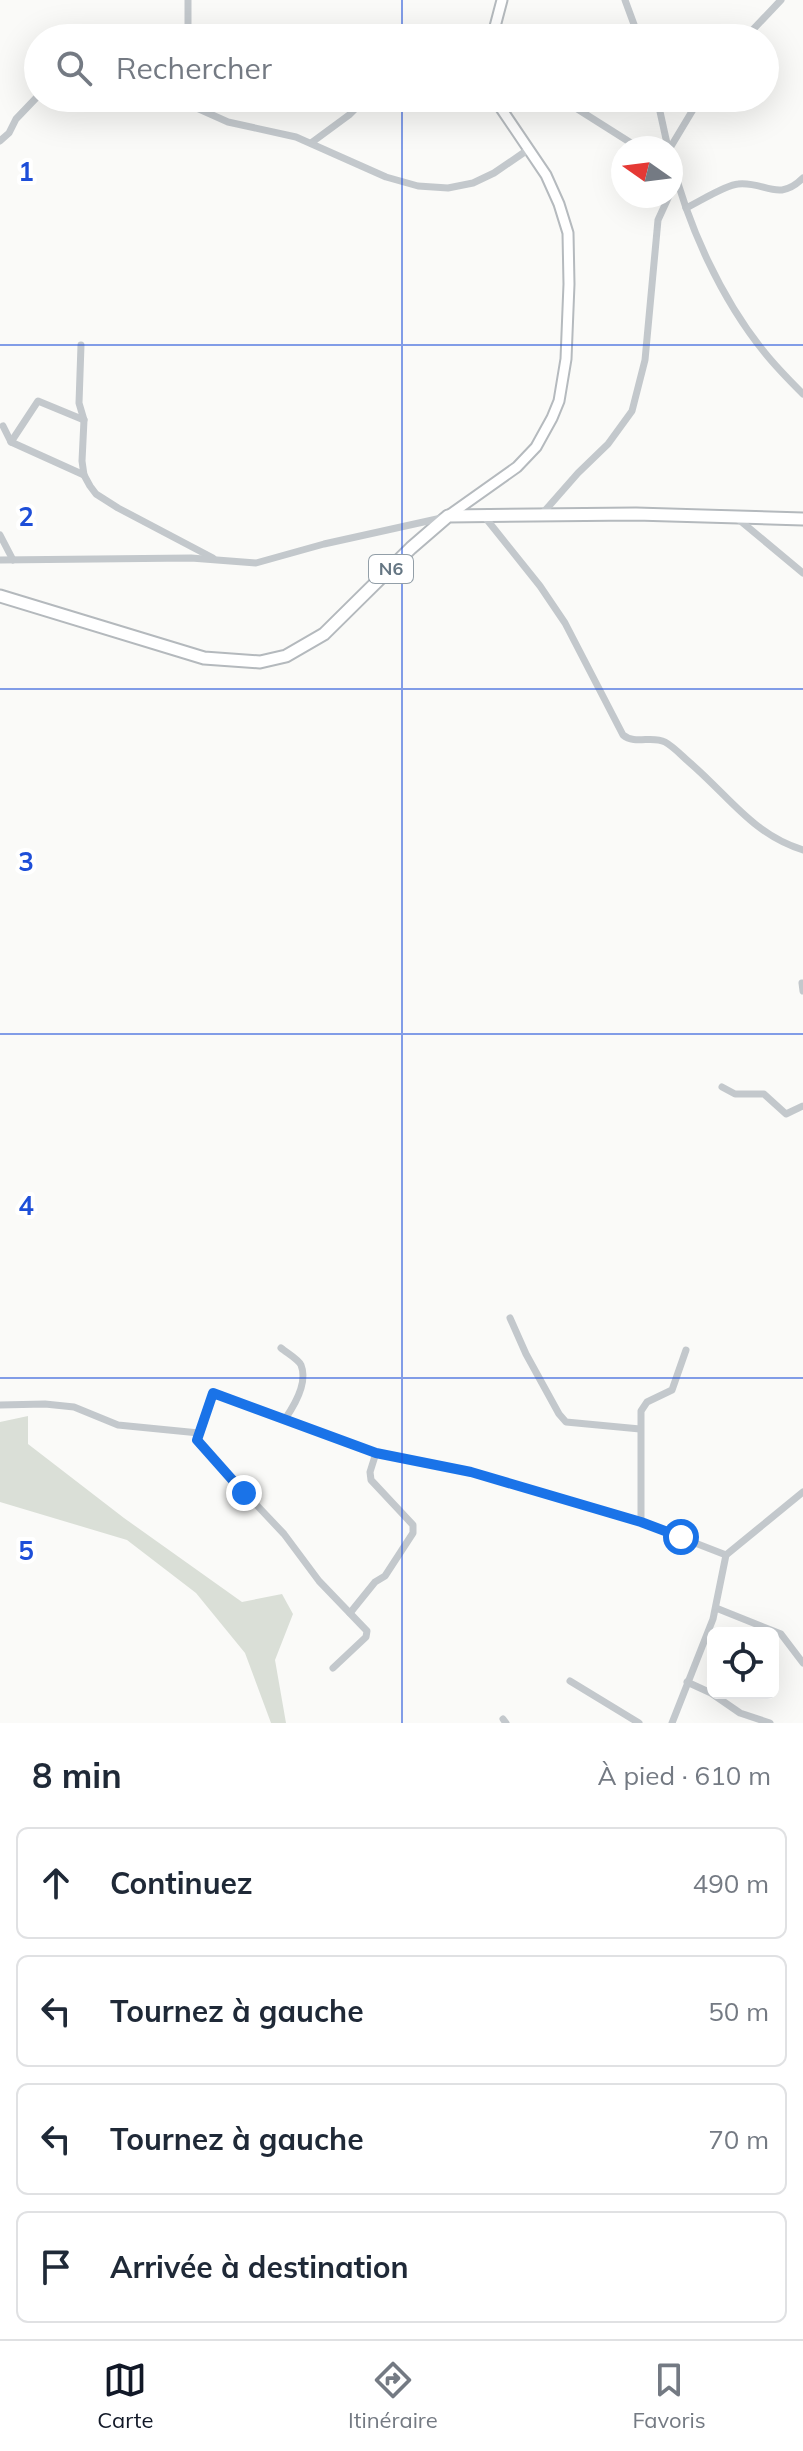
<!DOCTYPE html>
<html lang="fr">
<meta charset="utf-8">
<style>
:root{--surface:#fff;--page:#f6f6f7;--text:#1f2937;--muted:#747a83;--line:#e0e1e3;--accent:#111827}
body{margin:0;font-family:Mulish,sans-serif;background:var(--page);color:var(--text)}
.controls{position:absolute;right:24px;bottom:24px;display:grid;overflow:hidden;border-radius:12px;box-shadow:0 8px 32px #0002}
.controls button{width:72px;height:72px;display:grid;place-items:center;padding:0;border:0;border-bottom:2px solid var(--line);background:var(--surface);color:var(--text);font:40px sans-serif}
.compass{position:absolute;left:611px;top:136px;width:72px;height:72px;border-radius:50%;background:var(--surface);box-shadow:0 8px 32px #0002;rotate:284deg}
.stop{position:absolute;width:24px;height:24px;margin:-18px;border:6px solid #1a73e8;border-radius:50%;background:#fff}
.stop.end{background:#1a73e8;border-color:#fff;box-shadow:0 2px 8px #0008}
.list{margin:0;padding:0;list-style:none}
h2{display:flex;justify-content:space-between;align-items:center;height:104px;margin:0;padding:0 32px;font-size:34px}
h2 small{font-size:26px;font-weight:400;color:var(--muted)}
.list li{display:grid;grid-template-columns:52px 1fr auto;gap:24px;align-items:center;box-sizing:border-box;height:112px;margin:0 16px 16px;padding:0 16px;border:2px solid var(--line);border-radius:12px}
.list b{display:block;font-size:30px;white-space:nowrap}
.list em{font-size:26px;font-style:normal;color:var(--muted)}
.icon{flex:none;width:44px;height:44px;fill:none;stroke:currentColor;stroke-width:2;stroke-linecap:round;stroke-linejoin:round}
.map{position:relative;flex:none;width:803px;height:1723px;overflow:hidden}
.search{position:absolute;background:var(--surface);box-shadow:0 8px 32px #0002;left:24px;right:24px;top:24px;height:88px;display:flex;align-items:center;gap:20px;box-sizing:border-box;padding:0 28px;border-radius:44px;color:var(--muted);font-size:30px}
.sheet{height:616px;background:var(--surface)}
nav{display:flex;justify-content:space-around;align-items:center;box-sizing:border-box;height:112px;border-top:2px solid var(--line);background:var(--surface);font-size:22px;color:var(--muted)}
nav a{display:grid;justify-items:center;gap:4px}
nav .on{color:var(--accent)}
.map>svg:first-child{display:block}
</style>
<div class="map">
<svg width="803" height="1723" viewBox="0 0 803 1723">
<rect width="100%" height="100%" fill="#fafaf8"/>
<path fill="#dadfd7" d="M28,1416V1444L124,1518L242,1602L282,1594L293,1614L275,1660L286,1723H271L245,1653L196,1593L127,1540L0,1502V1422Z"/>
<g fill="none" stroke-linecap="round" stroke-linejoin="round">
<defs>
<g id="major">
<path d="M492,38L502,0"/>
<path d="M448,516L517,467L536,447L552,418L559,401L566,359L569,284L568,233L559,204L546,175L494,98"/>
</g>
<path id="highway" d="M0,596L204,658L260,662L286,656L324,634L411,548L448,516L636,514L803,519"/>
</defs>
<use href="#major" stroke="#b5babe" stroke-width="13"/>
<use href="#highway" stroke="#b4b9bd" stroke-width="15"/>
<g stroke="#c3c8cc" stroke-width="7">
<path d="M188,0V38"/>
<path d="M625,0L639,38"/>
<path d="M745,38L781,0"/>
<path d="M139,98L190,105L228,122L296,137L386,177L418,186L448,188L473,183L494,173L529,149"/>
<path d="M394,98H419"/>
<path d="M560,98L639,148"/>
<path d="M657,98L668,148"/>
<path d="M0,141L9,133L16,119L38,96"/>
<path d="M311,143L349,115L366,98"/>
<path d="M670,148L700,98"/>
<path d="M671,158C688,226 721,299 765,353C777,368 790,381 803,394"/>
<path d="M686,208C699,202 725,185 738,184C765,181 778,203 803,178"/>
<path d="M81,345L79,403L84,420L82,461L84,475L90,486L96,494L118,508L213,558"/>
<path d="M3,426L11,442L84,475"/>
<path d="M11,442L38,401L84,420"/>
<path d="M542,514L578,473L608,444L632,411L645,360L658,220L669,196"/>
<path d="M484,516L540,586L565,623L623,735C635,745 652,735 665,742C674,747 682,756 689,762C729,796 752,834 803,850"/>
<path d="M737,518L803,573"/>
<path d="M0,535L13,560"/>
<path d="M0,560L191,558L256,563L324,544L446,517"/>
<path d="M802,983L803,991"/>
<path d="M722,1087L735,1094H764L786,1114L803,1106"/>
<path d="M510,1318L526,1354L559,1414L566,1422L640,1429"/>
<path d="M281,1348C287,1353 298,1359 301,1365C308,1382 294,1406 285,1419"/>
<path d="M0,1405L45,1404L74,1407L118,1425L199,1433L213,1393L376,1453L471,1472L641,1522L726,1555L803,1492"/>
<path d="M199,1433V1444L284,1534L319,1581L367,1631L366,1637L333,1668"/>
<path d="M641,1522V1411L647,1402L672,1390L686,1350"/>
<path d="M716,1608L781,1634L803,1663"/>
<path d="M350,1613L375,1582L385,1576L413,1533V1525L371,1480L370,1472L376,1453"/>
<path d="M570,1681L639,1723"/>
<path d="M687,1682L711,1693L740,1713L770,1723"/>
<path d="M503,1719L506,1723"/>
<path d="M672,1723L713,1619L726,1555"/>
</g>
<use href="#major" stroke="#fff" stroke-width="9"/>
<use href="#highway" stroke="#fff" stroke-width="11"/>
</g>
<g fill="none" stroke-linecap="round" stroke-linejoin="round">
<path stroke="#1a73e8" stroke-width="10" d="M244,1493L197,1440L213,1393L376,1453L471,1472L641,1522L681,1537"/>
</g>
<path fill="none" stroke="#1d4ed8" stroke-width="2" stroke-opacity="0.55" d="M402,0V38M402,98V1723M0,345H803M0,689H803M0,1034H803M0,1378H803"/>
<g text-anchor="middle" stroke-width="8" stroke-linejoin="round" paint-order="stroke">
<rect fill="#fff" stroke="#939fa8" stroke-width="2" x="369" y="555" width="44" height="28" rx="6"/>
<g font-size="18" font-weight="bold" fill="#657683">
<text x="391" y="575">N6</text>
</g>
</g>
<g font-size="26" text-anchor="middle" font-weight="bold" fill="#1d4ed8" stroke="#fff" stroke-width="8" stroke-linejoin="round" paint-order="stroke">
<text x="26" y="181">1</text>
<text x="26" y="526">2</text>
<text x="26" y="871">3</text>
<text x="26" y="1215">4</text>
<text x="26" y="1560">5</text>
</g>
</svg>
<div class="controls">
<button><svg class="icon" aria-label="locate" viewBox="0 0 24 24"><circle cx="12" cy="12" r="6"/><path d="M12 2v4M12 18v4M2 12h4M18 12h4"/></svg></button>
</div>
<svg class="compass" viewBox="-18 -18 36 36"><path d="M0-13l5 13h-10z" fill="#e53935"/><path d="M0 13l5-13h-10z" fill="#747a83"/></svg>
<div class="stop" style="left:681px;top:1537px"></div>
<div class="stop end" style="left:244px;top:1493px"></div>
<div class="search"><svg class="icon" aria-label="search" viewBox="0 0 24 24"><circle cx="10" cy="10" r="6"/><path d="M15 15l6 6"/></svg>Rechercher</div>
</div>
<section class="sheet">
<h2>8 min<small>À pied · 610 m</small></h2>
<ul class="list">
<li><svg class="icon" aria-label="ahead" viewBox="0 0 24 24"><path d="M12 20V5M6 11l6-6 6 6"/></svg><div><b>Continuez</b></div><em>490 m</em></li>
<li><svg class="icon" aria-label="left" viewBox="0 0 24 24"><path d="M17 20v-9H6M10 6l-5 5 5 5"/></svg><div><b>Tournez à gauche</b></div><em>50 m</em></li>
<li><svg class="icon" aria-label="left" viewBox="0 0 24 24"><path d="M17 20v-9H6M10 6l-5 5 5 5"/></svg><div><b>Tournez à gauche</b></div><em>70 m</em></li>
<li><svg class="icon" aria-label="arrive" viewBox="0 0 24 24"><path d="M6 21V4h12l-3 4 3 4H6"/></svg><div><b>Arrivée à destination</b></div></li>
</ul>
</section>
<nav>
<a class="on"><svg class="icon" aria-label="map" viewBox="0 0 24 24"><path d="M3 6l6-2 6 2 6-2v14l-6 2-6-2-6 2zM9 4v14M15 6v14"/></svg>Carte</a>
<a><svg class="icon" aria-label="directions" viewBox="0 0 24 24"><path d="M12 3l9 9-9 9-9-9zM9 14v-3h6M13 9l2 2-2 2"/></svg>Itinéraire</a>
<a><svg class="icon" aria-label="saved" viewBox="0 0 24 24"><path d="M7 4h10v16l-5-4-5 4z"/></svg>Favoris</a>
</nav>
